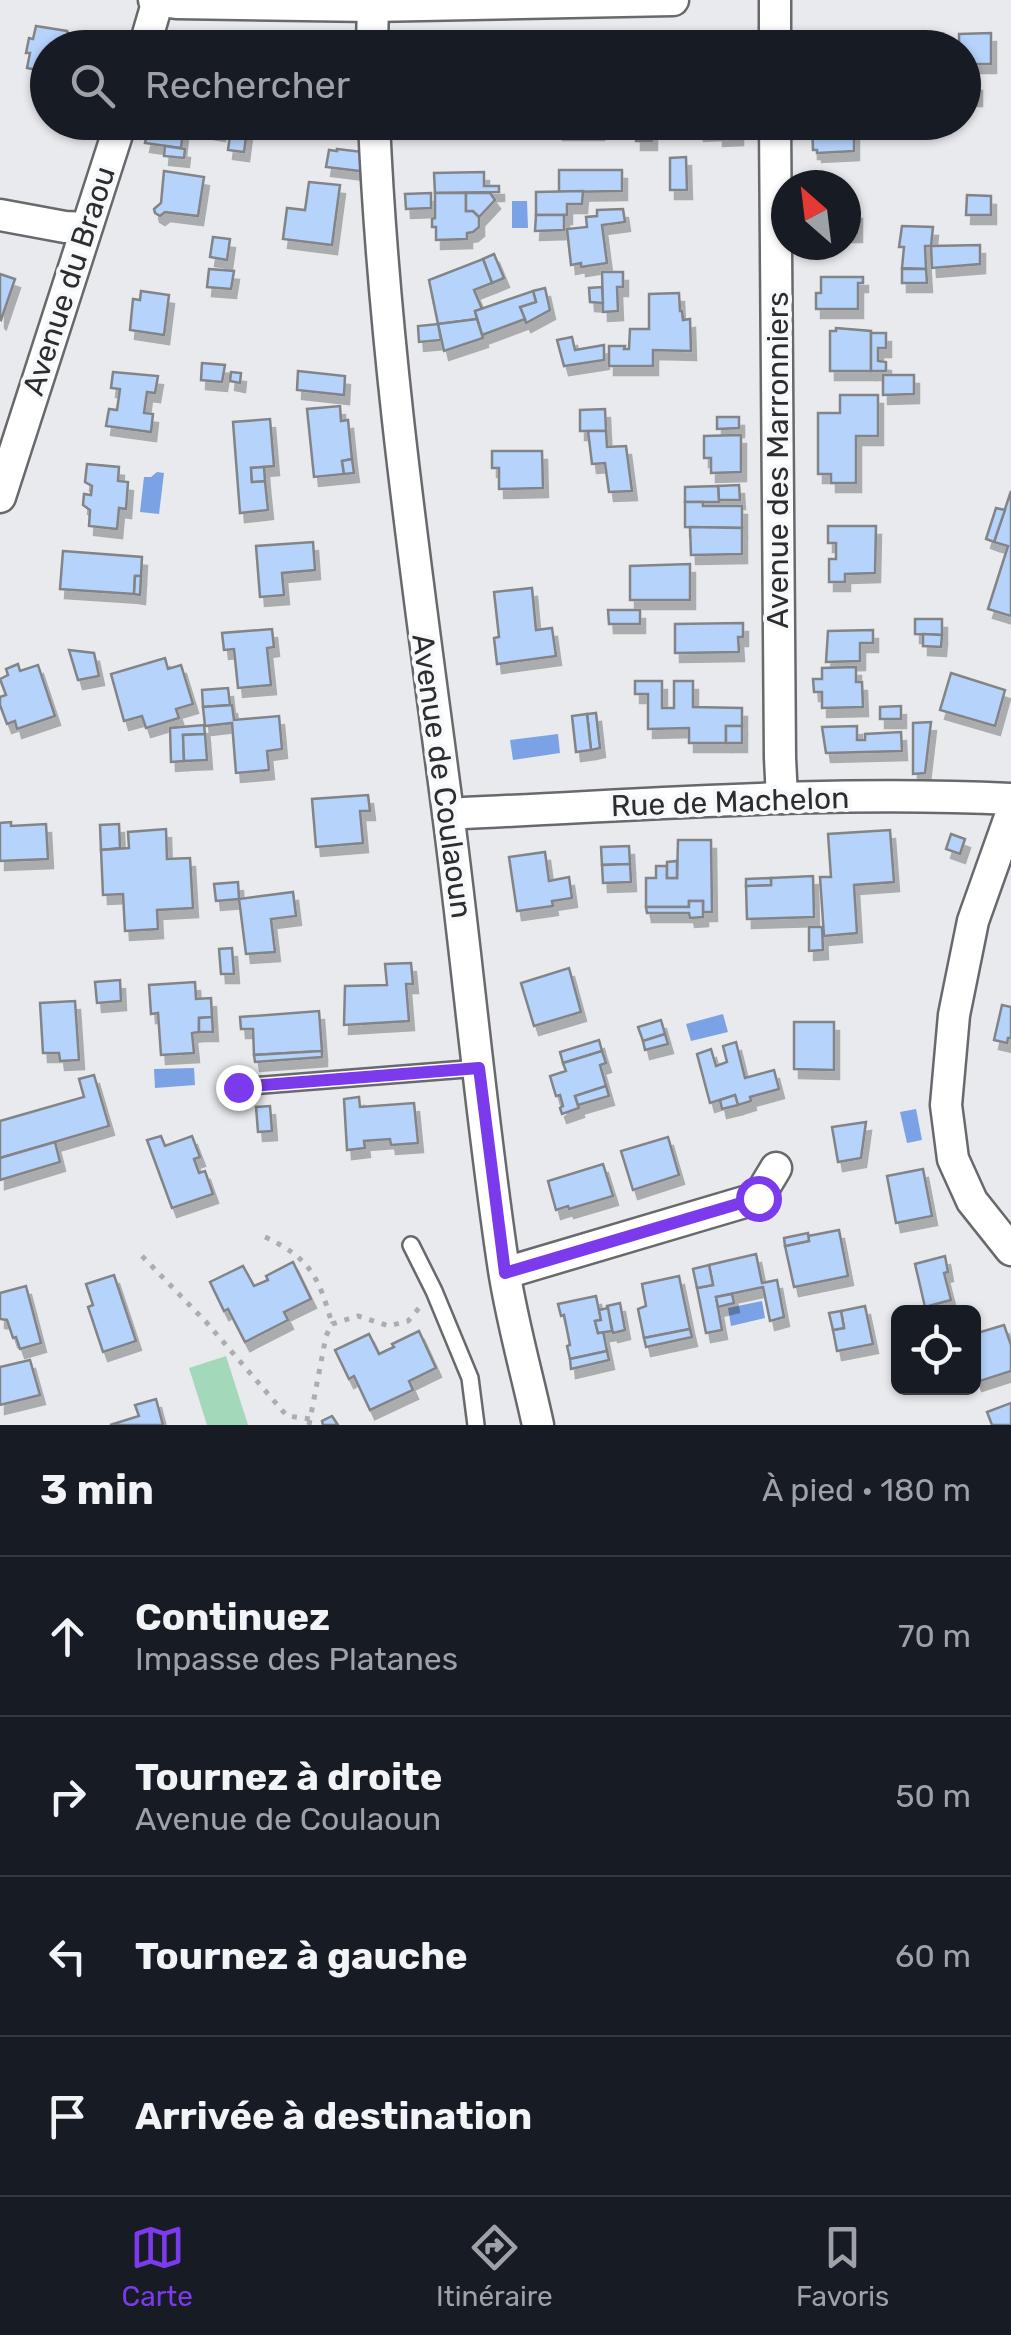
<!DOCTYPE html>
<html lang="fr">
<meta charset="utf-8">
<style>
:root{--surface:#171b24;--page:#242831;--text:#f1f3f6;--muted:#9ea1a6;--line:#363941;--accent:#7c3aed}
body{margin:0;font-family:Rubik,sans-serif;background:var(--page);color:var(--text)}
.controls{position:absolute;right:30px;bottom:30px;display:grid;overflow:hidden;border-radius:15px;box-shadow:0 2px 8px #0004}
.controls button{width:90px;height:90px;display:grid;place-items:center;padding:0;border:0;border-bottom:2px solid var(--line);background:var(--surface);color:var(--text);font:50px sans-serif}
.compass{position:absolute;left:771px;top:170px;width:90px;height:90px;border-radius:50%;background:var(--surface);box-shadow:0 2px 8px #0004;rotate:332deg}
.stop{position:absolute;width:30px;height:30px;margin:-22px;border:8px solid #7c3aed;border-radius:50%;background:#fff}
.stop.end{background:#7c3aed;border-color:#fff;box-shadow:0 2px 10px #0008}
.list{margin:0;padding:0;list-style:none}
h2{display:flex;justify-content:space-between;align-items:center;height:130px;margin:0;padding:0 40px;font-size:42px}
h2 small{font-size:32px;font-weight:400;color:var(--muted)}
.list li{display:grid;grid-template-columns:65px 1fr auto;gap:30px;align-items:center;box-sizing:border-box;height:160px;padding:0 40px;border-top:2px solid var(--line)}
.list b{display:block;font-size:38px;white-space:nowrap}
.list p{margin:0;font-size:32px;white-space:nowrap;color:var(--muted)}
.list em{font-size:32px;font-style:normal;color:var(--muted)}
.icon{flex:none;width:55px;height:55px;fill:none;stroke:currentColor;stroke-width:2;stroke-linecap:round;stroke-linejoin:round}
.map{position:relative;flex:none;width:1011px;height:1425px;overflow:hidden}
.search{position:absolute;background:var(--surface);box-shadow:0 2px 8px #0004;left:30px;right:30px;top:30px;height:110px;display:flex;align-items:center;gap:25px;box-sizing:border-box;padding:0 35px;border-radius:55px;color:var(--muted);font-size:38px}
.sheet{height:770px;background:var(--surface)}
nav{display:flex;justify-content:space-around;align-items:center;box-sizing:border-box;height:140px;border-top:2px solid var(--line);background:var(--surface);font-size:28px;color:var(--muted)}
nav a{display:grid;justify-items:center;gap:5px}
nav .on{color:var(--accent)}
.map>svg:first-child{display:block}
</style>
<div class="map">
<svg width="1011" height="1425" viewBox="0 0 1011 1425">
<defs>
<filter id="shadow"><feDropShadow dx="5" dy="9" stdDeviation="0" flood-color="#0004"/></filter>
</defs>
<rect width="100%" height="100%" fill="#e8eaed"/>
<path fill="#a4d8bb" d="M226,1356L248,1425H207L189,1368Z"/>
<g fill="#7aa2e4">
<path d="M512,201H527L528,228H512Z"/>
<path d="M157,472L164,473L159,514L140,512L144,477H151Z"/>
<path d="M558,734L560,753L513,760L510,740Z"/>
<path d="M723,1014L728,1032L691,1041L686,1024Z"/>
<path d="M194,1068L195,1085L155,1088L154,1069Z"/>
<path d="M916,1109L922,1140L907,1143L900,1112Z"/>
<path d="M762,1301L765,1318L731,1326L728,1308Z"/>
</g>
<g fill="#b5d3fb" stroke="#838487" stroke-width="2.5" filter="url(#shadow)">
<path d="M36,26L67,31L75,46L48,48V76L41,75L42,71L27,68L30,53H26L29,38L33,39Z"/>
<path d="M991,33V64H964V48H951L959,47V34Z"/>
<path d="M910,34H925V48H895V38L911,37Z"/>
<rect x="833" y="35" width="43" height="13"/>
<rect x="506" y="41" width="35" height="7"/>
<rect x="964" y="82" width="13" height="15"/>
<path d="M162,122H184L181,148L145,143L148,130L161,133Z"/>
<path d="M203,122H222L220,132L202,129Z"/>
<rect x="558" y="122" width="41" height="9"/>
<path d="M636,122H673V126H652V141H636Z"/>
<path d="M718,122H738V136L718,137V131L699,132L698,126H718Z"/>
<path d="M812,122H854V151L817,153V150H813Z"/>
<path d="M231,128L247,130L244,152L228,150Z"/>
<path d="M165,146L185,149L184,158L164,156Z"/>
<path d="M337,149L363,152L360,171L326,167L329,150L337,151Z"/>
<path d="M686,157L687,190H670V158Z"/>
<path d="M559,170H622V191L559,192Z"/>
<path d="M164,171L204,177L198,216L165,212L160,216L155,213L154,209L161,203Z"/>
<path d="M484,172V186H499V192L435,193L434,173Z"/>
<path d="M309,182L340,185L332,245L283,239L287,208L305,210Z"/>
<path d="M583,191L582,204H567V215H536V192Z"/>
<path d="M431,193V208L406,209L405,194Z"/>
<path d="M435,193H466V211H473L479,217V227L473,232L467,233V239L436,240V227H432V219L435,218Z"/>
<path d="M466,193H490L495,200L479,217L473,211H466Z"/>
<path d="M846,194H850V210H857V233H846Z"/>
<path d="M967,195L991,196V215H966Z"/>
<path d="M623,209L625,222L602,225L607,263L581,267V263L571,265L567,229L587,227L586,217L597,216V210Z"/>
<path d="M536,215H564V230L535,231Z"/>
<path d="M902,226L933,227L931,246H925L926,269L902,268L904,247H899Z"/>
<path d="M213,237L230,239L227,260L210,257Z"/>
<path d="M980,245V264L932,268L931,246Z"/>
<path d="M494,254L504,278L492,283L483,259Z"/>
<path d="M483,259L492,283L474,290L482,309L475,311L477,319L438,324L429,280Z"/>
<path d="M209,269L234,271L231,289L207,287Z"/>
<path d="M902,269H926L927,283H902Z"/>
<path d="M602,272H623V287H617L618,311L603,312Z"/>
<path d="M0,274L15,279L1,320L0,319Z"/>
<path d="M821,277H863V283H858V309H816V293H821Z"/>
<path d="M602,287L603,303L590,302L589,288Z"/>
<path d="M545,288L550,310L526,323L520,307L536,302L533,291Z"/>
<path d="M141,291L169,295L164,335L130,330L133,299L140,300Z"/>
<path d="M533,291L536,302L520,307L525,319L482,335L475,311Z"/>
<path d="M679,293L680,311H682L683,320L690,319L691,351L653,350V366H609V346H625L624,349H629L630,329H649V294Z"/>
<path d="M477,319L483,338L444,351L438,324Z"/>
<path d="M438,324L441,340L419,342L418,326Z"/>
<path d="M836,328L871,331V371H830V331H836Z"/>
<path d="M871,333H886V348H878V361L886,362V371H871Z"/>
<path d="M572,337L575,350L604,345V360L564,366L557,340Z"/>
<path d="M202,363L225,365L222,382L201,380Z"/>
<path d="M298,371L345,376L344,395L297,390Z"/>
<path d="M113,372L158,376L155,393L147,392L144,413L153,414L151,432L106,426L109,409L117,410L120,389L111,388Z"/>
<path d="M231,372L241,373L240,383L230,381Z"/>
<path d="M883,375H914V394L883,395Z"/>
<path d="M840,395H878V436H856V483H831V474H818V413H840Z"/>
<path d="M340,406L341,421L348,420L352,459L342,461L344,474L314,477L307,409Z"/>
<path d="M605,409L606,431H580V410Z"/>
<path d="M717,417H739V428L717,429Z"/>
<path d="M270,419L274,466L251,468L252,482L265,481L268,510L240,513L233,422Z"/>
<path d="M588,431H606L607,447L626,446L632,491L609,492L605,463L592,464Z"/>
<path d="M741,435V472L711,473V458H704V436Z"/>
<path d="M492,451H542L543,488L499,489V468H492Z"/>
<path d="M352,459L354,473L344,474L342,461Z"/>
<path d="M87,464L119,467L118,481L128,482L126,509L119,508L117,529L89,526L90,510L83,505L84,494L91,495L92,486L85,482Z"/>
<path d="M264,467L265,481L252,482L251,468Z"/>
<path d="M739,485L740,500H719L718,486Z"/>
<path d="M718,486L719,502H685V487Z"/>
<path d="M1011,491V616L988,609L1008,546L994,542Z"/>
<path d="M685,502H703V506H742V528L685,527Z"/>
<path d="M996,508L1005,510L994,542L986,539Z"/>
<path d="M828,526H876L875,573L845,574V582H829V559H836V543H828Z"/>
<path d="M690,527L742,528V554L691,555Z"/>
<path d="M313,542L315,570L282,573L284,595L260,597L256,546Z"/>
<path d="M63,551L142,557L141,576H135L134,594L60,589Z"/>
<path d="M690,564V600H630V566Z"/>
<path d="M135,576H141L140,595L134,594Z"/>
<path d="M532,588L536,630L552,628L556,656L497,664L494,638L499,637L494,592Z"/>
<path d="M608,610H640V624H609Z"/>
<path d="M915,619H942V635L915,634Z"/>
<path d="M743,623V637H738L739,652L675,653V624Z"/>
<path d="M272,629L274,647L267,648L271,685L238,688L234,649L224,650L222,633Z"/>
<path d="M873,630V643H860V661L826,662L828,631Z"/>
<path d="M923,634L942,635L941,647L923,646Z"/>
<path d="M69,650L94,653L99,676L78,680Z"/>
<path d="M165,658L168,669L181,665L193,704L176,709L179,718L146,728L142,716L124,721L111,674Z"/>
<path d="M18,664L20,671L38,665L55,716L17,729L15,721L7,724L0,705V697L6,695L0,679L8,675L6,669Z"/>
<path d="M856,667V682H862L863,707L822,708V692H814L813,679H822V668Z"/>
<path d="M951,673L1005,690L995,726L940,710Z"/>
<path d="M635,681H662V708H674V681H693V707L742,708V726H726V743H689V728L648,729V694H635Z"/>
<path d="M228,688L230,705L203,707L202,690Z"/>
<path d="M232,705L234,720L279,716L282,749L267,751L269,770L236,773L232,723L205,726L203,707Z"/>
<path d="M901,706V719H880V707Z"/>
<path d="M596,713L600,748L591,750L587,714Z"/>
<path d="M587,714L591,750L576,752L572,716Z"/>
<path d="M931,722L925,773L913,774V723Z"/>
<path d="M204,725L205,734L183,735L184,761L171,762L170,728Z"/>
<rect x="726" y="726" width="16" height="17"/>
<path d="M857,726V740H865V734L901,732L902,751L826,753L822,727Z"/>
<path d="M205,734L207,760L184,761L183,735Z"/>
<path d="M368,795L370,811H360L363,843L316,847L312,799Z"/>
<path d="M11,822V826L46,824L48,859L0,861V823Z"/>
<path d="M119,824L120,848L101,850L100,825Z"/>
<path d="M166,829L167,859L190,858L193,908L157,910L158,929L125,931L123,894L103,895L101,850L129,848L128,832Z"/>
<path d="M890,830L894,882L854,885L857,933L824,936L820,877H831L828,834Z"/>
<path d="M951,834L965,839L960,854L946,849Z"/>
<path d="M678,840H711L712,912H703V901H689V907H646V878H656V866H667V878H677Z"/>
<path d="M629,846L630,864L602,865L601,847Z"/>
<path d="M545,852L549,881L569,877L572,898L552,901L553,906L517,911L509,857Z"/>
<path d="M677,861V878H667V862Z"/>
<path d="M630,864L631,882L603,883L602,865Z"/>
<path d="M813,876L814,917L747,919L746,886L771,885V878Z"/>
<path d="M771,878V885L746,886V879Z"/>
<path d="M238,882L239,899L216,901L214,884Z"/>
<path d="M293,892L296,916L271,919L275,952L246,954L239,899Z"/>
<path d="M689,901H703V917L690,918L689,913H647L646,907H689Z"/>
<path d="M809,927H822L823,950L809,951Z"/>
<path d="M232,948L234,974H221L219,949Z"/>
<path d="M411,963L413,984H406L409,1021L344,1025L345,986L387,985L385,964Z"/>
<path d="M569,968L581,1012L534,1026L521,983Z"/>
<path d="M120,980L121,1001L97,1003L95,982Z"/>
<path d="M195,982L196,999L211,998L212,1017L199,1018V1032L192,1033L194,1053L161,1055L158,1013L151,1014L149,985Z"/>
<path d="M75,1001L79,1060L60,1061L59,1053H43L40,1003Z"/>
<path d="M1002,1005L1011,1007V1038H1008L1007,1043L994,1040Z"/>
<path d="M319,1011L322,1051L254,1055L253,1029H241L240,1017Z"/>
<path d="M212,1017L213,1032H199V1018Z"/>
<path d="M661,1020L665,1034L643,1041L638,1027Z"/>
<path d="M794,1022H834V1070L794,1069Z"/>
<path d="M665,1034L668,1044L645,1050L643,1041Z"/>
<path d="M599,1040L602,1051L563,1063L560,1052Z"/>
<path d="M736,1042L745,1078L774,1070L779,1089L750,1097L751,1101L738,1105L735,1095L710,1103L697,1054L711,1049L716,1066L727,1062L723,1046Z"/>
<path d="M322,1051V1057L255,1062L254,1055Z"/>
<path d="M602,1051L606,1063L600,1065L606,1086L575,1096L579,1108L562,1114L560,1108L563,1106L560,1095L556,1096L550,1076L566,1071L563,1063Z"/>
<path d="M94,1075L109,1126L0,1158V1121L84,1097L79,1079Z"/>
<path d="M606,1086L609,1096L578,1105L575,1096Z"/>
<path d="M735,1095L738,1105L722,1109L720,1100Z"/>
<path d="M359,1097L360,1107L414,1103L418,1143L391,1145L390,1139L364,1141L365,1148L347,1150L344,1099Z"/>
<path d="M270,1106L272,1131L258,1132L256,1107Z"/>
<path d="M866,1122L861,1158L838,1162L832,1127Z"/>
<path d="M161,1136L165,1146L192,1136L200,1157L194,1159L199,1173L205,1171L213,1194L172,1208L147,1140Z"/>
<path d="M668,1137L679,1175L633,1190L621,1151Z"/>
<path d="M55,1142L60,1162L0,1180V1158Z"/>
<path d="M603,1164L613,1196L569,1209L568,1206L556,1210L548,1181Z"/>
<path d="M923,1169L932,1216L896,1223L887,1176Z"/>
<path d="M839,1230L848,1276L794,1287L785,1246L809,1241L808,1236Z"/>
<path d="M808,1233L809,1241L785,1246L784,1238Z"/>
<path d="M756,1254L762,1283L777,1280L784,1317L770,1321L763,1287L716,1297L722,1330L706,1333L697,1288L713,1285L709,1265Z"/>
<path d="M945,1256L948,1272L944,1273L951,1300L925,1307L915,1264Z"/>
<path d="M293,1262L311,1299L284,1312L288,1320L245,1342L228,1309L224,1311L210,1282L243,1266L254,1286L268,1280L266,1276Z"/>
<path d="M709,1265L713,1285L697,1288L693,1269Z"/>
<path d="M114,1275L136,1341L103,1352L88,1307L93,1305L86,1284Z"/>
<path d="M679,1276L690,1329L644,1338L638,1309L646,1306L642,1284Z"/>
<path d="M26,1286L41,1343L20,1349L16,1337L13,1338L7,1320L0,1319V1293Z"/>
<path d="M732,1294L734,1303L718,1307L716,1297Z"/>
<path d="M596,1296L601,1320L595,1321L598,1333L603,1331L607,1351L570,1359L567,1346L570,1345L564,1315L561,1316L558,1304Z"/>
<path d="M620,1303L625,1330L613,1333L607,1306Z"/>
<path d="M865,1306L873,1344L837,1351L833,1330L844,1328L841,1311Z"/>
<path d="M608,1308L612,1331L598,1333L595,1321L601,1320L599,1310Z"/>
<path d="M841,1311L844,1328L833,1330L829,1313Z"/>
<path d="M1004,1325L1011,1345V1371L977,1382L974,1372V1334Z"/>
<path d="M690,1329L692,1337L646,1347L644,1338Z"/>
<path d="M419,1331L436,1368L409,1381L413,1390L370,1410L354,1376L349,1379L335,1350L369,1334L379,1354L394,1347L392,1344Z"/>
<path d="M607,1351L609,1360L571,1369L570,1359Z"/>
<path d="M30,1360L40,1395L0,1405V1367Z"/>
<path d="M156,1399L163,1425H110L139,1416L135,1405Z"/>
<path d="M1011,1403V1425H992L987,1412Z"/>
<path d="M332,1416L338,1425H323L322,1421Z"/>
</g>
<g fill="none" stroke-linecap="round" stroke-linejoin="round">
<defs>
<g id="service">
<path d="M238,1087L479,1068"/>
<path d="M411,1245L434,1291L470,1378L476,1425"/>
</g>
<g id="minor">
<path d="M154,0L176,3L371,6L673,0"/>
<path d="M775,0V48"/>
<path d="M144,48L158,0"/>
<path d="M372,48L373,0"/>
<path d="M374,122C384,354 418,583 448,813C468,965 481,1118 504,1270C512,1322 527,1374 538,1425"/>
<path d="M775,122L780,758L782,798"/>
<path d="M0,215L65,227L86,228"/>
<path d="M0,497L121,122"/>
<path d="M1011,814L973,921L954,1015L946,1105L953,1159L972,1201L1011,1250"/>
<path d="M449,816L464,813C646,805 829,790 1011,799"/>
<path d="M505,1273L758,1198L776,1168"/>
</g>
</defs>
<use href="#service" stroke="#68696c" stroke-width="20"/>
<use href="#minor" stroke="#68696c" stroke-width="35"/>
<g stroke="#abadaf" stroke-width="5" stroke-dasharray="5 8" stroke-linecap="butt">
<path d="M265,1237C310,1258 319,1277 332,1324"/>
<path d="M142,1256L207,1323L287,1416L310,1419"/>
<path d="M309,1425L326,1336L332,1324L358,1316L389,1326L408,1321L420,1307"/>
</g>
<use href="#service" stroke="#fff" stroke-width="15"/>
<use href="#minor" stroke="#fff" stroke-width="30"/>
</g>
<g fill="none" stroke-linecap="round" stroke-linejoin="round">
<path stroke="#7c3aed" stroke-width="12" d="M238,1087L479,1068L505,1273L758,1198"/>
</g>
<g text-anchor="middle" stroke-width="8" stroke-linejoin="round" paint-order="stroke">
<g font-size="30" fill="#2c2d2e" stroke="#f6f8fa">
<text transform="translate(69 281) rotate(-72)" y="10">Avenue du Braou</text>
<text transform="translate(778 460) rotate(-90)" y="10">Avenue des Marronniers</text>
<text transform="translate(442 776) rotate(82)" y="10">Avenue de Coulaoun</text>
<text transform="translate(730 802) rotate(-2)" y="10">Rue de Machelon</text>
</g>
</g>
</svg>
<div class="controls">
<button><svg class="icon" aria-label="locate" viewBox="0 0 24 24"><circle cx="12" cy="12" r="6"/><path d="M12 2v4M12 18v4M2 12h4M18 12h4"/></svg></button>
</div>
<svg class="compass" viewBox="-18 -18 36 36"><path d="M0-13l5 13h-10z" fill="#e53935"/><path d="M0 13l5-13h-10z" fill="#9ea1a6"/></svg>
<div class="stop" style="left:758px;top:1198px"></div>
<div class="stop end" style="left:238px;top:1087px"></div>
<div class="search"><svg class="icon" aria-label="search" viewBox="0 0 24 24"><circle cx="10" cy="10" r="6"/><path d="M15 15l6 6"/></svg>Rechercher</div>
</div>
<section class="sheet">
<h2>3 min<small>À pied · 180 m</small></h2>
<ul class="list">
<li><svg class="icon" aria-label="ahead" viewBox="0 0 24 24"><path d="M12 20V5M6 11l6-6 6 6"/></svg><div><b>Continuez</b><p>Impasse des Platanes</p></div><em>70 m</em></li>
<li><svg class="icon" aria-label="right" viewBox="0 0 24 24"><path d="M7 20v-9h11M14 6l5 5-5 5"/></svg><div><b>Tournez à droite</b><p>Avenue de Coulaoun</p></div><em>50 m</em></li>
<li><svg class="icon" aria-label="left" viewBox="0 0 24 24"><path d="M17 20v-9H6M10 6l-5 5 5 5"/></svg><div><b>Tournez à gauche</b></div><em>60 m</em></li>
<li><svg class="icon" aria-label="arrive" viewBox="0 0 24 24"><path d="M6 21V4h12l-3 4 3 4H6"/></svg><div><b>Arrivée à destination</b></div></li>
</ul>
</section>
<nav>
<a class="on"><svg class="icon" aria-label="map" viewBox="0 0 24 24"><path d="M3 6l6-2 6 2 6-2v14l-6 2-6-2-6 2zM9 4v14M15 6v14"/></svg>Carte</a>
<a><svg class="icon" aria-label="directions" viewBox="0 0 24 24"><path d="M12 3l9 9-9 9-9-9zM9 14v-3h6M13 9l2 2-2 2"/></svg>Itinéraire</a>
<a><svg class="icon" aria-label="saved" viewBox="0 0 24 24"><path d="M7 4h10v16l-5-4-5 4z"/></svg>Favoris</a>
</nav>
